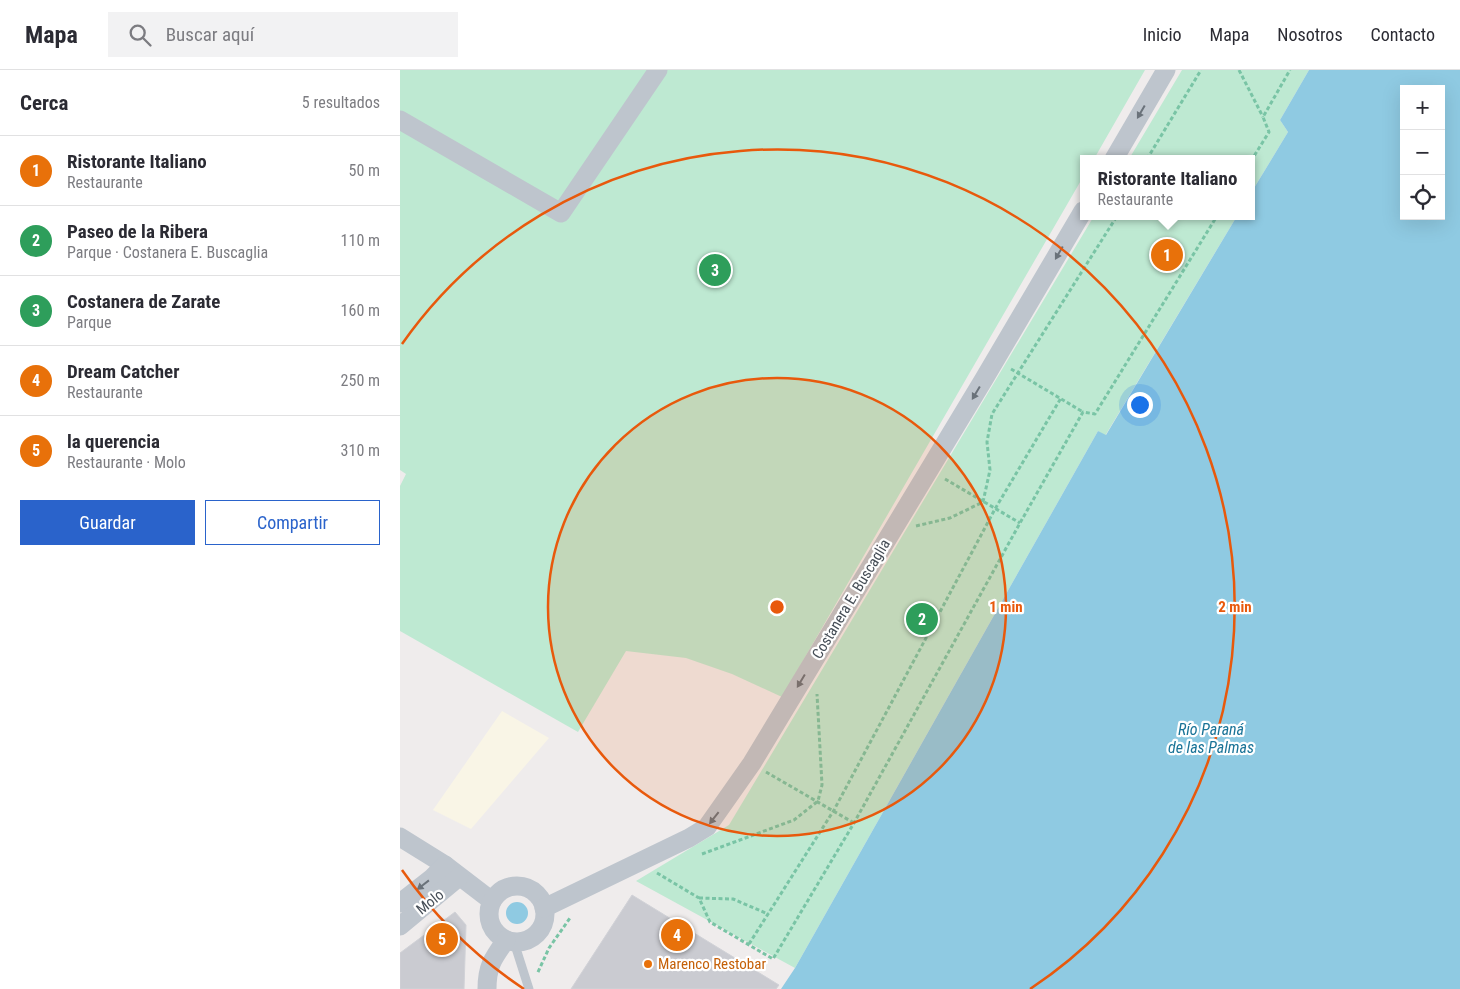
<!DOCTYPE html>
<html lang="es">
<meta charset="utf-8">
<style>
:root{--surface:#fff;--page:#f2f2f3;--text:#2b2b33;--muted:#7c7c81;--line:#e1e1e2;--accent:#2a63cb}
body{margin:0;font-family:"Roboto Condensed",sans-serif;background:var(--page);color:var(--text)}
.controls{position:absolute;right:15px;top:15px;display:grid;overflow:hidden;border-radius:0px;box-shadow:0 5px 20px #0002}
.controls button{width:45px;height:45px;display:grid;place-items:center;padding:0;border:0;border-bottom:1px solid var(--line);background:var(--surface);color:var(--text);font:25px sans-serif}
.you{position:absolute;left:739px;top:334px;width:18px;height:18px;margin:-12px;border:4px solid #fff;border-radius:50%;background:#1a73e8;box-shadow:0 0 0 8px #1a73e833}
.badge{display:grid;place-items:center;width:32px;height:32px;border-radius:50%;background:var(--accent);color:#fff;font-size:16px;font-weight:700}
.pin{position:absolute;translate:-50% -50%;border:2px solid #fff;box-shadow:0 1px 5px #0006}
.popup{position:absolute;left:680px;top:85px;width:175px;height:65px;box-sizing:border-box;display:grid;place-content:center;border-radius:0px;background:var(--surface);filter:drop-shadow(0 1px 4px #0005);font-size:16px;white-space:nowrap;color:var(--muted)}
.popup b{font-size:19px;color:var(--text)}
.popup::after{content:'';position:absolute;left:50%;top:100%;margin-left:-10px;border:10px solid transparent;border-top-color:var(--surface)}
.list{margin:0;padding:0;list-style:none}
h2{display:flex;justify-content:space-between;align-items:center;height:65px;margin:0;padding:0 20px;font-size:21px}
h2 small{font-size:16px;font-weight:400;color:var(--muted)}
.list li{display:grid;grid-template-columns:32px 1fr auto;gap:15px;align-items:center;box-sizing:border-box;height:70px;padding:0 20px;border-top:1px solid var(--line)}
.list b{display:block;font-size:19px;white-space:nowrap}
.list p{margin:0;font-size:16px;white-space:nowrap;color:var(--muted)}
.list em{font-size:16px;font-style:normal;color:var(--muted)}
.actions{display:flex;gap:10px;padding:15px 20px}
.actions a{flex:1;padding:11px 0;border:1px solid var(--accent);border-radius:0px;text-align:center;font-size:18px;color:var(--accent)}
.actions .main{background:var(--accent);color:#fff}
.icon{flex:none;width:28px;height:28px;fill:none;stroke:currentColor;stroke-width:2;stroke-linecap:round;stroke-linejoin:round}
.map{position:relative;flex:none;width:1060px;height:919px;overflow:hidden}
header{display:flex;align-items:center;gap:30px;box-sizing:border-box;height:70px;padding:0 25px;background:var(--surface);border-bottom:1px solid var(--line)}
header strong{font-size:24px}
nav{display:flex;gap:28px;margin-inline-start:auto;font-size:18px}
.search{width:350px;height:45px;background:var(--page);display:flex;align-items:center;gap:12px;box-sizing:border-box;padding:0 18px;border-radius:0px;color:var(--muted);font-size:19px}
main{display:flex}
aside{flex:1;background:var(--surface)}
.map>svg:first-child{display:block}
</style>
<header>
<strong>Mapa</strong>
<div class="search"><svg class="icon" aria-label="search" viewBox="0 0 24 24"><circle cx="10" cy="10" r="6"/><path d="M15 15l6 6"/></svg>Buscar aquí</div>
<nav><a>Inicio</a><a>Mapa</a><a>Nosotros</a><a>Contacto</a></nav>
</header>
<main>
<aside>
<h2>Cerca<small>5 resultados</small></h2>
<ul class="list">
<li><span class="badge" style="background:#e8710a">1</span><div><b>Ristorante Italiano</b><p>Restaurante</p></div><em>50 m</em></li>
<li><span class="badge" style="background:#2e9e5b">2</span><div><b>Paseo de la Ribera</b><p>Parque · Costanera E. Buscaglia</p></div><em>110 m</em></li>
<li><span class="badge" style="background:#2e9e5b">3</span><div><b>Costanera de Zarate</b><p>Parque</p></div><em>160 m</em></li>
<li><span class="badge" style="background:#e8710a">4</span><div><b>Dream Catcher</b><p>Restaurante</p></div><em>250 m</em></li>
<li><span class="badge" style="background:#e8710a">5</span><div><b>la querencia</b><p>Restaurante · Molo</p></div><em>310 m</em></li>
</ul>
<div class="actions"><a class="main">Guardar</a><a>Compartir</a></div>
</aside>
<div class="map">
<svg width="1060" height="919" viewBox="0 0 1060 919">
<rect width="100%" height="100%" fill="#efecec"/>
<path fill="#f9f5e6" d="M102,641L149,668L71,759L33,740Z"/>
<g fill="#bee9d2">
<path d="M0,0H745L694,89H683V107L382,627L332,604L286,588L226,581L178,662L0,561V416L6,404L0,400Z"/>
<path d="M782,0H909L880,50L888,62L851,123V89H729Z"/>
<path d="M694,146H837L705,366L698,361L395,898L236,811L329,755Z"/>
</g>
<g fill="#8fcae2" fill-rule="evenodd">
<path d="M909,0H1060V919H381L395,898L698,361L706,365L837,146H851V123L888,62L880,50ZM1004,19H1041V146H1004Z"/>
<circle cx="117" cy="843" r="11"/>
</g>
<g fill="#cacbd1" stroke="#d1d2d7">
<path d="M232,825L379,915L376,919H171Z"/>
<path d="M55,842L66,855L64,919H0V883Z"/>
</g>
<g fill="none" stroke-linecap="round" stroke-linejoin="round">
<g stroke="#79c4a5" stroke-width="3" stroke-dasharray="4 2.5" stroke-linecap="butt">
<path d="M839,0L863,47"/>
<path d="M747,89L801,0"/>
<path d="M851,91L869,62L863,47L890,0"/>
<path d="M611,299L683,342"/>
<path d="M545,409L620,453"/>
<path d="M516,456L550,448L583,432L590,400L587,372L592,344L717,146"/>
<path d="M366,702L454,753"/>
<path d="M302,784L394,750L418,731L422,715L417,624"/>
<path d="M257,803L299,828L310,852L373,889L454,753L620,453L683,342L695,344L817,146"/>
<path d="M299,828L333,829L368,844"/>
<path d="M349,874L434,740L595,439L661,328"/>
<path d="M138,902L149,878L170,848"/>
</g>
<path stroke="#bec5cd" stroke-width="9" d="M114,872L129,919"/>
<g stroke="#bec5cd" stroke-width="19">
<path d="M0,50L161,143L258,0"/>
<path d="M714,89L766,0"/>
<path d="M0,767L45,795L92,831"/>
<circle cx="117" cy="844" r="28"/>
<path d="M0,833L32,808L45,795"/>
<path d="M144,838L289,768L307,757L352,693L584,309L683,141"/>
<path d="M0,856L59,807"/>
<path d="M87,919C87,896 93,888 106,870"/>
</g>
</g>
<defs><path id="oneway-solid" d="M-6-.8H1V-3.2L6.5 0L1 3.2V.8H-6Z" transform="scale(1.25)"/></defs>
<g fill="#6a727a">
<use href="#oneway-solid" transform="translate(741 42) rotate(120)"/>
<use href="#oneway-solid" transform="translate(659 183) rotate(120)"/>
<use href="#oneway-solid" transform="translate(576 323) rotate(121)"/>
<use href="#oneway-solid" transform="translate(401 611) rotate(121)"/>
<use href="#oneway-solid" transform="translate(314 748) rotate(128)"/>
<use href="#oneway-solid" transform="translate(23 815) rotate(142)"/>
</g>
<circle cx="377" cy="537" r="229" fill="#e8590c" fill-opacity=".12"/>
<g fill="none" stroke="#e8590c" stroke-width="2.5">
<circle cx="377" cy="537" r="229"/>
<path d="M124 919A458 458 0 0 1 2 800M2 274A458 458 0 1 1 630 919"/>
</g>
<circle fill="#e8710a" stroke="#fff" stroke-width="2" cx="248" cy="894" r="5"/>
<g text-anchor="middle" stroke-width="4.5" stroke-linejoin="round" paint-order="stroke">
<g font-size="15" fill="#464e57" stroke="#fff">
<text transform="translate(451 529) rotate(-59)" y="5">Costanera E. Buscaglia</text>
<text transform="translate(30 832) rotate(-39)" y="5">Molo</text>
</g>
<g font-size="15" fill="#c56008" stroke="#fff" text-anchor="start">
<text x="258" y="899">Marenco Restobar</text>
</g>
<g font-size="16" font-style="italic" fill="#197397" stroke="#fff">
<text x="811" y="665">Río Paraná<tspan x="811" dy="18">de las Palmas</tspan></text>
</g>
</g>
<circle cx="377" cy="537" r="8" fill="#e8590c" stroke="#fff" stroke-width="2.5"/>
<g font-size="15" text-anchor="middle" font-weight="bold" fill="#e8590c" stroke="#fff" stroke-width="4.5" stroke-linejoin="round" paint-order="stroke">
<text x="606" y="542">1 min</text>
<text x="835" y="542">2 min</text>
</g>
</svg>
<div class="controls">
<button>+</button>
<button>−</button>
<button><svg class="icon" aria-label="locate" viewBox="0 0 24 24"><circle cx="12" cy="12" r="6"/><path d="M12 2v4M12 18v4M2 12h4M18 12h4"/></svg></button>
</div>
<div class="you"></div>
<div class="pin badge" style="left:767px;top:185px;background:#e8710a">1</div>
<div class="popup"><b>Ristorante Italiano</b>Restaurante</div>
<div class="pin badge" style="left:522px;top:549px;background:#2e9e5b">2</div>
<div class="pin badge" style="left:315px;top:200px;background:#2e9e5b">3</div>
<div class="pin badge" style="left:277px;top:865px;background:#e8710a">4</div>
<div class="pin badge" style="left:42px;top:869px;background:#e8710a">5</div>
</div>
</main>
